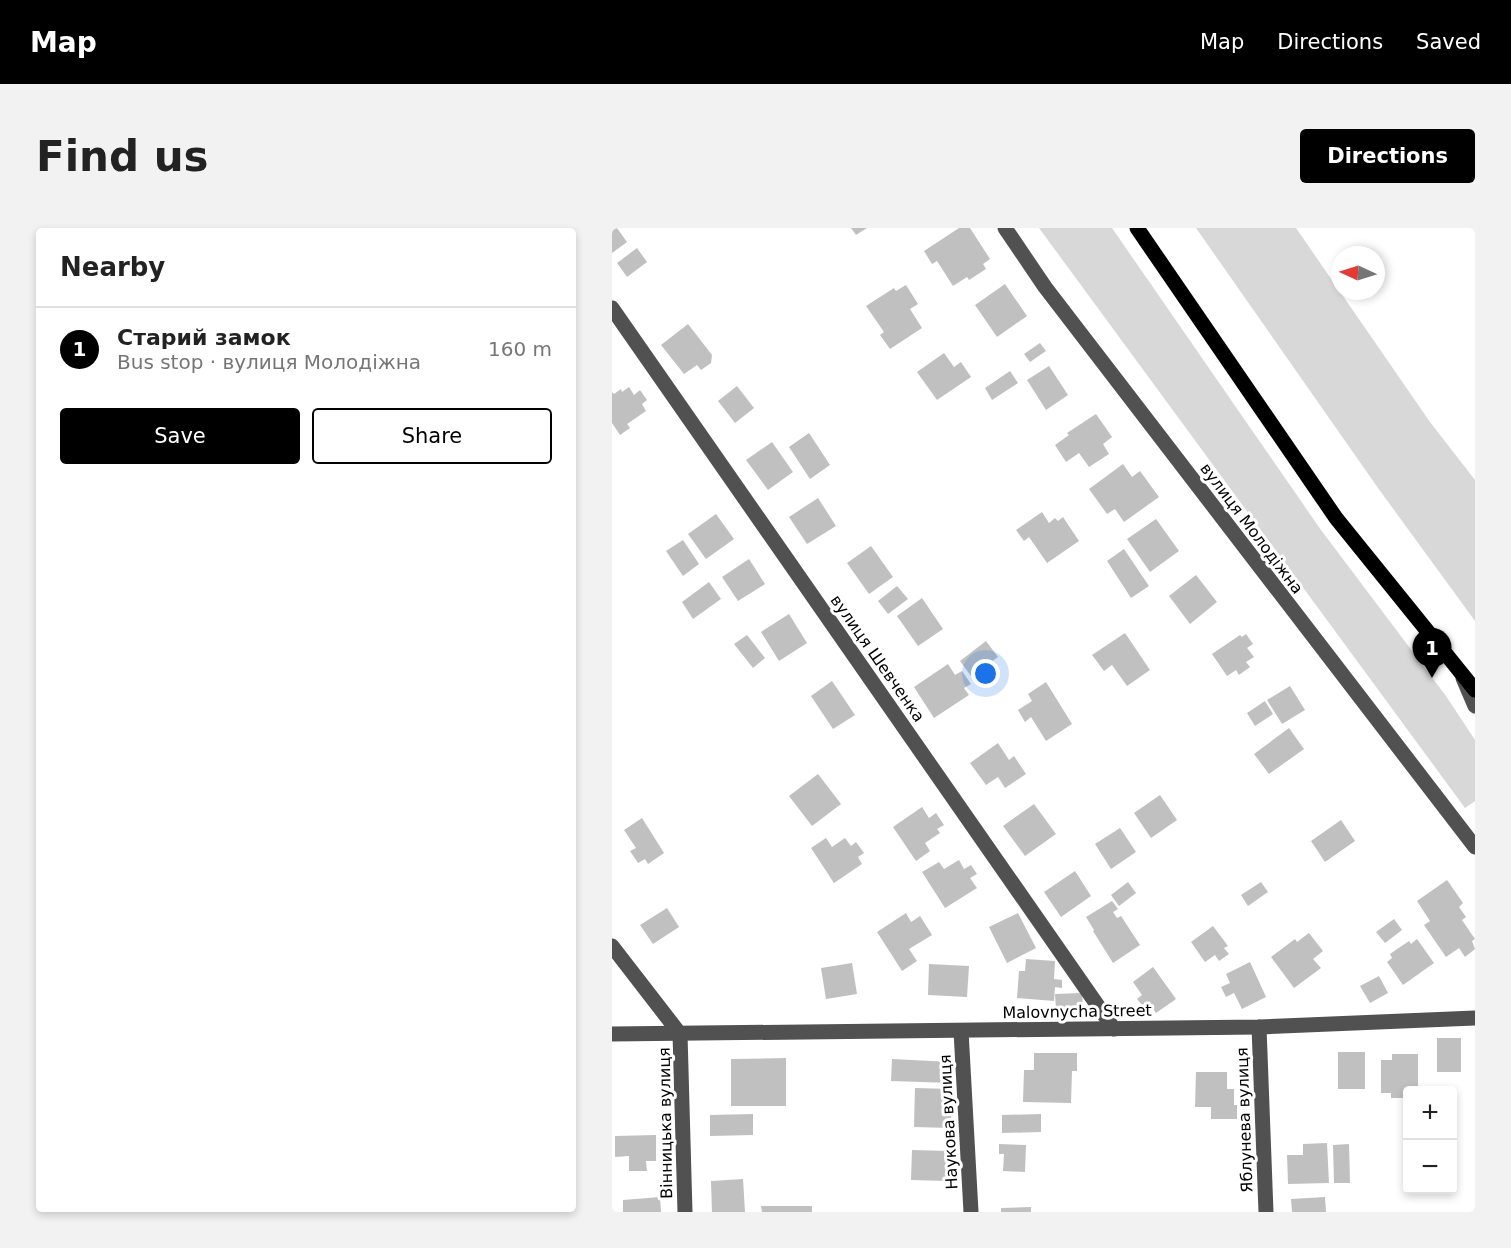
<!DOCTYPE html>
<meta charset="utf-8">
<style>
:root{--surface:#fff;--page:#f2f2f2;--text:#222;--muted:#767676;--line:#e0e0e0;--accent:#000}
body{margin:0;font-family:"DejaVu Sans",sans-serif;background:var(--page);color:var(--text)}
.controls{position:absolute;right:18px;bottom:18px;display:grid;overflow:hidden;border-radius:6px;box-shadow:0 3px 9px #0003}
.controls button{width:54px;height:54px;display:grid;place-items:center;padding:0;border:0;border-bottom:2px solid var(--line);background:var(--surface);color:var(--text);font:30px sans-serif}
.compass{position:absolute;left:719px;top:18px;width:54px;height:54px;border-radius:50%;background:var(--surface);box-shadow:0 3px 9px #0003;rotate:274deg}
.you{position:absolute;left:374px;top:446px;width:21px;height:21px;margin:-15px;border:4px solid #fff;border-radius:50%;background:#1a73e8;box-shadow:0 0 0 9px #1a73e833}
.badge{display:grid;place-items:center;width:39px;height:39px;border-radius:50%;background:var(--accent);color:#fff;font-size:20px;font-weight:700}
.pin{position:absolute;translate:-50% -50px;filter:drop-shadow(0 2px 3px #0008)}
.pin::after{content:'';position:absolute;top:32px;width:21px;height:18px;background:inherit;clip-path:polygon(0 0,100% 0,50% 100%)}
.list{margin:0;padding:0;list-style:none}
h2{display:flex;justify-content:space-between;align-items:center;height:78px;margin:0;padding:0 24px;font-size:26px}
h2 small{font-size:20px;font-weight:400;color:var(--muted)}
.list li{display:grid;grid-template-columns:39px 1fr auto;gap:18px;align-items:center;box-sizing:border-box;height:84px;padding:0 24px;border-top:2px solid var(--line)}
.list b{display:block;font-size:22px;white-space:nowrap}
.list p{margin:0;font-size:20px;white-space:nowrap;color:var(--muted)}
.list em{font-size:20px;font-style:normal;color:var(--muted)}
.actions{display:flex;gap:12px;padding:18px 24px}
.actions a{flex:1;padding:14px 0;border:2px solid var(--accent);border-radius:6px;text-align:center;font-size:21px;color:var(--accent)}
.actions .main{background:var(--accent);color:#fff}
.map{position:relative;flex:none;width:863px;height:984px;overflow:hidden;border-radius:6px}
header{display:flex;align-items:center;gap:36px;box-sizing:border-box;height:84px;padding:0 30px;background:var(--accent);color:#fff}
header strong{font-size:28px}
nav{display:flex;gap:33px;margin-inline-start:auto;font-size:21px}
.intro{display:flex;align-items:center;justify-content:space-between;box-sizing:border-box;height:144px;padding:0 36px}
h1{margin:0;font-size:42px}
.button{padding:15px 27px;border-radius:6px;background:var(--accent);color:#fff;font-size:21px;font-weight:700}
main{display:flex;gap:36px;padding:0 36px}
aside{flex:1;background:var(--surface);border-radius:6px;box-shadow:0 3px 9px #0003}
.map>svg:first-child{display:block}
</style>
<header>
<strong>Map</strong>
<nav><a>Map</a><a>Directions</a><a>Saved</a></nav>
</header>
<div class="intro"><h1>Find us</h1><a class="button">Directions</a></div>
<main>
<aside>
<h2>Nearby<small></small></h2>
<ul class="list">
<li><span class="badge">1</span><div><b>Старий замок</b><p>Bus stop · вулиця Молодіжна</p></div><em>160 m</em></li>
</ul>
<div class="actions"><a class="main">Save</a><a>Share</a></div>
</aside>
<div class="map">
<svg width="863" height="984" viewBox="0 0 863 984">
<rect width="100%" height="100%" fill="#fff"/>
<g fill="#d8d8d8">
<path d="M427,0H500L709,302L834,468L863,512V573L853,580Z"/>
<path d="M584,0H684L818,194L863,252V393L766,260Z"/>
</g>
<g fill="#c0c0c0">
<path d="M0,0H5L15,14L0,25Z"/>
<path d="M239,0H255L244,7Z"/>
<path d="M347,0H358L378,31L371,36L374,41L357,52L355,49L341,58L325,33L320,36L312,23Z"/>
<path d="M25,20L35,34L15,49L5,35Z"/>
<path d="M393,56L415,88L385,109L363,77Z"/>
<path d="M294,57L306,76L298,81L310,100L278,121L268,107L272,104L254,78L282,60L284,63Z"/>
<path d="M76,96L100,127L99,135L89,142L85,137L72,146L49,117Z"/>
<path d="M428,115L434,123L418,134L412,126Z"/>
<path d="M332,125L342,139L349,134L359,149L325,172L305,144Z"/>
<path d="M437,138L456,167L434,182L415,152Z"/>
<path d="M398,143L406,155L380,172L373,160Z"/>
<path d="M125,158L142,180L123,195L106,173Z"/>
<path d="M17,159L22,167L28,162L35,172L30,176L34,183L15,196L18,200L8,207L0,195V164L2,166L9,161L10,164Z"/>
<path d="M484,186L500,209L491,216L497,226L477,239L467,225L454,234L443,217L457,207L455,205Z"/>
<path d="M197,205L218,237L198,251L177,219Z"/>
<path d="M160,214L181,244L156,262L134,232Z"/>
<path d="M511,236L520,249L528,243L547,269L512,294L503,281L495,286L477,261Z"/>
<path d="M206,270L224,298L195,316L177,289Z"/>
<path d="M430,284L437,295L443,290L446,293L451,289L467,313L435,335L417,309L412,313L404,302Z"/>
<path d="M104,286L122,311L94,331L76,306Z"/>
<path d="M544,291L567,323L538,344L515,311Z"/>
<path d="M71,312L87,336L71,348L54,323Z"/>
<path d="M259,318L281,349L257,366L235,335Z"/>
<path d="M512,321L537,358L519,370L495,333Z"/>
<path d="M137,331L153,356L126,373L110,349Z"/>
<path d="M584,347L605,374L578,396L557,368Z"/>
<path d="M97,354L109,371L81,391L70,374Z"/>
<path d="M285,358L296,371L276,386L266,373Z"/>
<path d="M310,370L331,401L306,418L285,388Z"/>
<path d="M177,386L195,415L167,433L149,404Z"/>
<path d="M513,405L538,442L515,458L500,437L492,443L480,427Z"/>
<path d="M634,406L641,416L635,420L642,429L634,434L638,439L627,447L624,442L615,448L600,426L628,407L630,409Z"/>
<path d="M135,407L153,430L141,440L122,416Z"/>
<path d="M374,413L386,429L359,448L348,433Z"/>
<path d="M336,436L343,447L350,443L359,456L352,460L357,467L322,490L302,459Z"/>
<path d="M220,453L243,487L221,501L199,468Z"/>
<path d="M434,454L460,496L434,513L419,489L413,494L406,482L420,473L416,466Z"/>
<path d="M678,458L693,482L670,496L655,472Z"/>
<path d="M653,473L661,486L643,498L635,485Z"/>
<path d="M677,500L692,521L657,546L642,526Z"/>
<path d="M386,515L397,532L402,528L414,546L393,560L386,549L374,557L358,535Z"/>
<path d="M206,546L229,576L200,598L177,568Z"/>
<path d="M548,567L565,592L539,610L522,585Z"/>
<path d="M422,576L444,606L413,628L391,598Z"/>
<path d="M310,579L317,590L324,585L332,597L325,601L328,605L313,615L318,623L304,633L281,599Z"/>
<path d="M30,590L52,625L36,636L33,631L26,635L18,623L24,620L12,602Z"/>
<path d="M729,592L743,613L713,634L699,613Z"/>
<path d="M508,600L524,624L499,641L483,616Z"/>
<path d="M214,610L220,619L233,610L239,618L244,614L252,625L246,629L250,636L222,655L199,620Z"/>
<path d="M347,632L352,641L359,637L365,646L358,650L365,660L333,680L310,644L327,634L332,641Z"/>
<path d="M463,643L479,668L449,689L432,664Z"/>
<path d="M835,652L851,675L847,679L854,689L850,692L863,711L860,713L863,721L853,729L847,720L834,729L812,697L818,693L805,673Z"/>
<path d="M516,654L524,665L507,678L499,667Z"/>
<path d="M649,654L656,664L636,678L629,667Z"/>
<path d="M500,673L506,681L501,684L505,690L509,688L528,717L501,735L481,703L482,702L474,689Z"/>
<path d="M55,680L67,699L41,716L28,697Z"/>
<path d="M294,685L299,694L308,688L320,707L297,721L305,733L290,743L265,704Z"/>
<path d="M406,685L424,720L395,735L377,699Z"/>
<path d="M782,691L790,702L773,715L764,704Z"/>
<path d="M601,698L616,718L612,720L617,726L607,733L603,727L593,734L579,714Z"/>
<path d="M697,705L711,723L701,731L709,740L682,760L659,729L683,711L685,714Z"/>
<path d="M805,711L822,735L791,757L775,734L780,730L778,726L797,713L799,716Z"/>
<path d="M414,731L443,733L442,751L450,752V760L443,759L442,773L405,770L407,743H413Z"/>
<path d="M638,734L654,769L630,781L622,765L614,769L609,759L618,755L614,746Z"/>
<path d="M240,735L245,766L214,771L209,740Z"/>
<path d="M317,736L357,738L355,769L316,767Z"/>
<path d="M541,739L564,771L544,785L539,778L534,782L525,771L530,767L521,754Z"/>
<path d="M767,748L776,765L758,775L748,758Z"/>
<path d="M470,765L471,779L444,781L443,766Z"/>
<rect x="825" y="810" width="24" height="34"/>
<rect x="726" y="824" width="27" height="37"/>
<path d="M422,825H465V843H460L459,875L411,874L412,842H422Z"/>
<path d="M780,826H806V862H796V870H779V865H769V832H780Z"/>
<path d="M174,830V878H119V831Z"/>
<path d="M280,831L339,834V855L279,853Z"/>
<path d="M584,844H615V861H622V877H625V891H599V879H583Z"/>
<path d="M303,860L340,861L339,900L302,899Z"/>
<path d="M141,886V907L98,908V887Z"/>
<path d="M429,886V904L390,905V887Z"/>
<path d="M44,907V933H34L35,943H17V928L3,929V908Z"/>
<path d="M715,915L717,955L676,956L675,927H691V916Z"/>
<path d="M387,916L414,917L413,944L391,943L392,926H387Z"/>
<path d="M737,916L738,955H722L721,917Z"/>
<path d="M300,922L336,923L335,953L299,952Z"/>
<path d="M131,951L133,984H100L99,953Z"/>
<path d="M48,969L49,984H11V972Z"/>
<path d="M713,969L714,984H680L679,971Z"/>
<path d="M149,978H200V984H150Z"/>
<path d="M419,979V984H389V980Z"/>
</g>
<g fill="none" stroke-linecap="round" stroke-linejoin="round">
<g stroke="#515151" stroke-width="15">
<path d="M393,0L433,59L863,619"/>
<path d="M0,80L502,801"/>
<path d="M851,450L863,478"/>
<path d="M0,718L68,806"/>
<path d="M647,799L654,984"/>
<path d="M349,803L359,984"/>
<path d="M0,806L647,799L863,790"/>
<path d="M68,806L73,984"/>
</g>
<path stroke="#000" stroke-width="15" d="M525,0L724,290L863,462"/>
</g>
<g text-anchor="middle" stroke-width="6" stroke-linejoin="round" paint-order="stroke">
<g font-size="16" fill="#000" stroke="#fff">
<text transform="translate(640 300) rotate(53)" y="6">вулиця Молодіжна</text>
<text transform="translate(266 430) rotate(55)" y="6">вулиця Шевченка</text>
<text transform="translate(465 783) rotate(-1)" y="6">Malovnycha Street</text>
<text transform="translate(632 892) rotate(-92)" y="6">Яблунева вулиця</text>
<text transform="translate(336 894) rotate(-93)" y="6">Наукова вулиця</text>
<text transform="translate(53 895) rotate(-91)" y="6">Вінницька вулиця</text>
</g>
</g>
</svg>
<div class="controls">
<button>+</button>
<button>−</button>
</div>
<svg class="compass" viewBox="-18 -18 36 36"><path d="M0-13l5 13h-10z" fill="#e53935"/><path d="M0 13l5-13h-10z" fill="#767676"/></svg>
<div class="you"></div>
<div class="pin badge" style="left:820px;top:450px">1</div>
</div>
</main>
